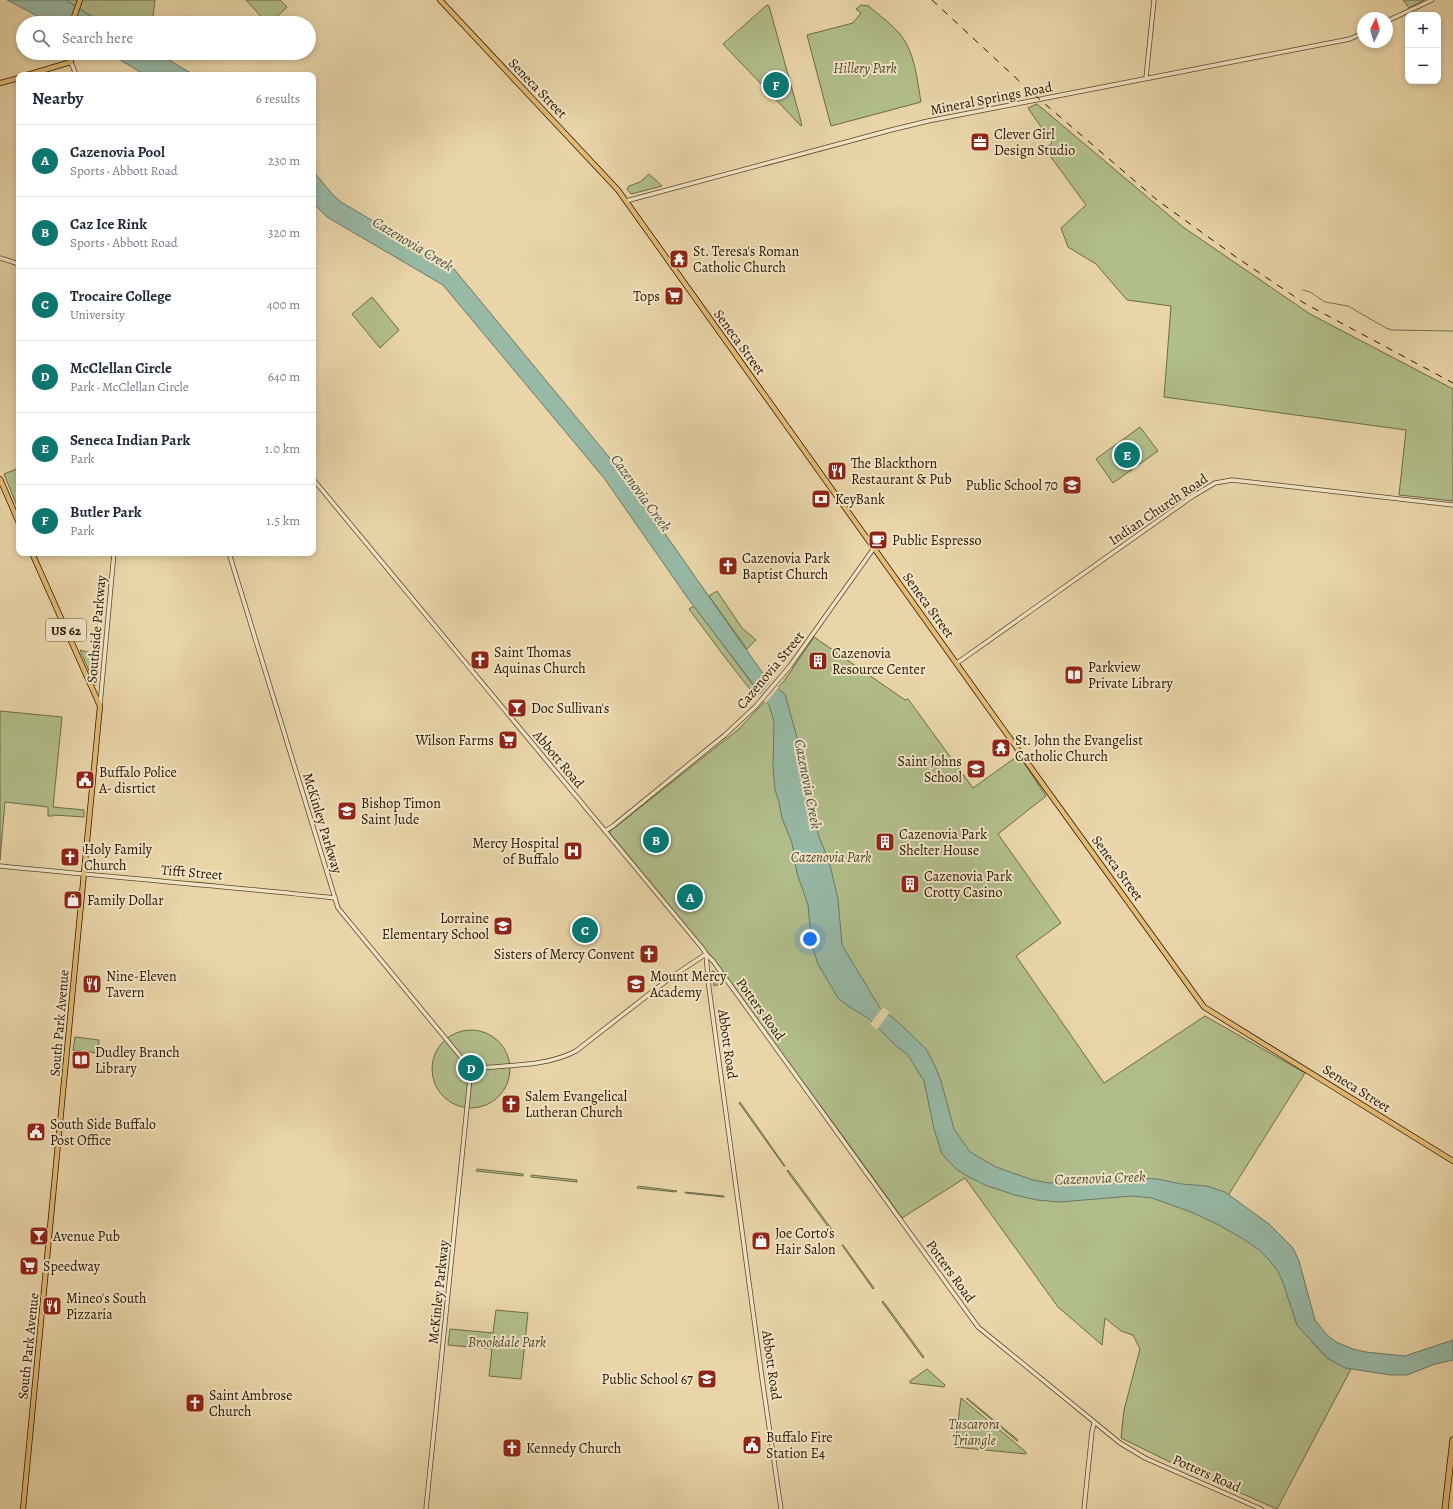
<!DOCTYPE html>
<meta charset="utf-8">
<style>
:root{--surface:#fff;--page:#f6f6f7;--text:#1f2937;--muted:#747a83;--line:#e0e1e3;--accent:#0f766e}
body{margin:0;font-family:Alegreya,serif;background:var(--page);color:var(--text)}
.controls{position:absolute;right:12px;top:12px;display:grid;overflow:hidden;border-radius:8px;box-shadow:0 2px 6px #0003}
.controls button{width:36px;height:36px;display:grid;place-items:center;padding:0;border:0;border-bottom:1px solid var(--line);background:var(--surface);color:var(--text);font:20px sans-serif}
.compass{position:absolute;left:1357px;top:12px;width:36px;height:36px;border-radius:50%;background:var(--surface);box-shadow:0 2px 6px #0003;rotate:5deg}
.you{position:absolute;left:810px;top:939px;width:14px;height:14px;margin:-10px;border:3px solid #fff;border-radius:50%;background:#1a73e8;box-shadow:0 0 0 6px #1a73e833}
.badge{display:grid;place-items:center;width:26px;height:26px;border-radius:50%;background:var(--accent);color:#fff;font-size:13px;font-weight:700}
.pin{position:absolute;translate:-50% -50%;border:2px solid #fff;box-shadow:0 1px 4px #0006}
.list{margin:0;padding:0;list-style:none}
h2{display:flex;justify-content:space-between;align-items:center;height:52px;margin:0;padding:0 16px;font-size:17px}
h2 small{font-size:13px;font-weight:400;color:var(--muted)}
.list li{display:grid;grid-template-columns:26px 1fr auto;gap:12px;align-items:center;box-sizing:border-box;height:72px;padding:0 16px;border-top:1px solid var(--line)}
.list b{display:block;font-size:15px;white-space:nowrap}
.list p{margin:0;font-size:13px;white-space:nowrap;color:var(--muted)}
.list em{font-size:13px;font-style:normal;color:var(--muted)}
.icon{flex:none;width:22px;height:22px;fill:none;stroke:currentColor;stroke-width:2;stroke-linecap:round;stroke-linejoin:round}
.map{position:relative;flex:none;width:1453px;height:1509px;overflow:hidden}
.search{position:absolute;background:var(--surface);box-shadow:0 2px 6px #0003;left:16px;top:16px;width:300px;height:44px;display:flex;align-items:center;gap:10px;box-sizing:border-box;padding:0 14px;border-radius:22px;color:var(--muted);font-size:15px}
.panel{position:absolute;background:var(--surface);box-shadow:0 2px 6px #0003;left:16px;top:72px;width:300px;height:484px;border-radius:8px}
.map>svg:first-child{display:block}
</style>
<div class="map">
<svg width="1453" height="1509" viewBox="0 0 1453 1509">
<rect width="100%" height="100%" fill="#e9d5a8"/>
<filter id="stains"><feTurbulence type="fractalNoise" baseFrequency=".005" numOctaves="4"/><feColorMatrix values="0 0 0 0 .2 0 0 0 0 .09 0 0 0 0 .02 0 0 0 .5 -.17"/></filter>
<radialGradient id="worn" r=".72"><stop offset=".6" stop-color="#630" stop-opacity="0"/><stop offset="1" stop-color="#630" stop-opacity=".3"/></radialGradient>
<g fill="#b1be8b" stroke="#6c6a46">
<path d="M66,0H155L152,23H102Z"/>
<path d="M246,0H280L287,7L270,23H267Z"/>
<path d="M1403,0H1424L1409,8Z"/>
<path d="M767,5L769,6L802,125L801,126L723,44Z"/>
<path d="M861,5L869,6L872,9C882,17 892,25 900,34C915,53 917,79 921,102L831,126L807,35L853,23L861,13L856,9Z"/>
<path d="M1037,104L1183,227L1310,314L1453,389V501L1399,495L1406,430L1164,397L1171,306L1127,300L1096,264L1068,247L1061,228L1086,205L1045,149L1052,143L1028,108Z"/>
<path d="M649,174L662,186L631,194L627,189L629,186L640,182Z"/>
<path d="M372,297L399,330L380,348L352,314Z"/>
<path d="M1140,427L1158,451L1113,483L1096,459Z"/>
<path d="M19,468V511L4,474Z"/>
<path d="M717,591L742,628L756,640L747,649L709,596Z"/>
<path d="M694,606L759,693L756,697L724,656L689,609Z"/>
<path d="M814,637L905,700L908,699L973,788L1019,755L1046,796L998,834L1061,923L1016,956L1104,1083L1205,1016L1305,1073L1224,1202L1282,1272L1313,1343L1327,1358L1351,1369L1277,1509L1168,1461L1121,1438L1124,1410L1140,1349L1133,1335L1121,1331L1105,1318L1102,1345L1058,1307L965,1178L902,1218L845,1139L704,948L609,832L739,729L784,681Z"/>
<path d="M80,650L91,653L99,650L97,684L95,685Z"/>
<path d="M0,711L62,717L53,807L84,810V817L54,815L53,816H48V807L5,802L0,860Z"/>
<path d="M712,971H714L723,983L714,986Z"/>
<circle cx="471" cy="1069" r="39"/>
<path d="M75,1037L99,1040L98,1053L73,1050Z"/>
<path d="M740,1102L785,1166H784L739,1103Z"/>
<path d="M477,1169L523,1174V1176L476,1171Z"/>
<path d="M788,1170L833,1231L832,1232L787,1171Z"/>
<path d="M531,1175L577,1180V1182L531,1177Z"/>
<path d="M638,1186L677,1191L676,1192L637,1188Z"/>
<path d="M685,1192L724,1196V1197L685,1193Z"/>
<path d="M842,1245H843L874,1288L873,1289Z"/>
<path d="M883,1301L924,1357L923,1358L882,1302Z"/>
<path d="M496,1310L528,1313L521,1379L489,1376L492,1349L448,1345L450,1329L493,1333Z"/>
<path d="M927,1369L945,1385L944,1387L910,1383V1381Z"/>
<path d="M961,1398L1026,1452V1454L955,1447Z"/>
<path d="M967,1398L1018,1440L1017,1441L967,1399Z"/>
</g>
<g fill="#97b9a6" stroke="#6a7764">
<path d="M7,0H66L102,23H51Z"/>
<path d="M109,53H157L194,75H145Z"/>
<path d="M313,171L333,195L341,202L454,269L623,474L769,682L785,694L796,734L819,837L829,861L838,899L842,945L880,1008L898,1022L926,1049L935,1066L941,1081L954,1129L970,1152L996,1167L1033,1180L1049,1183L1133,1178L1157,1179L1182,1184L1207,1186L1225,1192L1269,1224L1293,1248L1299,1261L1315,1320L1326,1334L1336,1342L1353,1349L1366,1352L1405,1356L1453,1340V1360L1435,1364L1407,1375H1391L1345,1368L1327,1358L1297,1325L1282,1280L1277,1270L1269,1260L1258,1249L1243,1239L1219,1225L1191,1212L1152,1198L1132,1196L1060,1202L1037,1200L1015,1195L985,1185L967,1176L956,1169L942,1154L934,1129L924,1081L907,1054L896,1046L868,1018L848,1006L838,998L818,964L812,946L808,905L797,873L792,843L782,818L779,802L775,790L773,767L774,721L769,705L689,600L604,478L443,285L327,217L313,203Z"/>
</g>
<g fill="#e9d5a8">
<path d="M771,681L779,687L766,703L759,696Z"/>
<path d="M883,1007L890,1012L877,1030L870,1024Z"/>
</g>
<g fill="none" stroke-linecap="round" stroke-linejoin="round">
<path stroke="#6a7764" stroke-width="1" d="M1303,290L1310,292L1325,302L1348,306L1386,328L1392,330L1453,331"/>
<defs>
<g id="minor">
<path d="M1387,21L1432,0"/>
<path d="M71,62L76,75"/>
<path d="M1146,78L1154,0"/>
<path d="M626,201L891,130L928,121L1350,39L1363,33"/>
<path d="M0,258L19,264"/>
<path d="M313,479L703,949L706,954L709,988L762,1378L781,1509"/>
<path d="M229,553L338,908L465,1062"/>
<path d="M957,663L1193,496L1215,483L1232,480L1453,505"/>
<path d="M100,705L114,553"/>
<path d="M605,831L613,826L725,735L756,706L790,666L874,548"/>
<path d="M0,866C112,877 223,886 335,898"/>
<path d="M706,954L713,961L978,1327L1120,1443L1145,1458L1261,1509"/>
<circle cx="471" cy="1069" r="9"/>
<path d="M480,1068C512,1065 548,1066 576,1051L670,978L706,954"/>
<path d="M426,1509L470,1078"/>
<path d="M1084,1509L1092,1431L1094,1424"/>
</g>
<g id="major">
<path d="M440,0L618,190L1034,772L1204,1007L1453,1161"/>
<path d="M72,23L80,0"/>
<path d="M27,75L71,62L70,53"/>
<path d="M0,83L19,78"/>
<path d="M0,479L19,523"/>
<path d="M23,1509L100,706L32,553"/>
</g>
<path id="highway" d="M1445,1509L1453,1440"/>
</defs>
<use href="#minor" stroke="#57452b" stroke-width="5"/>
<use href="#major" stroke="#261501" stroke-width="6"/>
<use href="#highway" stroke="#261501" stroke-width="7"/>
<use href="#minor" stroke="#f1e4c6" stroke-width="3.5"/>
<use href="#major" stroke="#e4ba74" stroke-width="4.5"/>
<use href="#highway" stroke="#e4ba74" stroke-width="5.5"/>
<path stroke="#261501" stroke-width="1" stroke-dasharray="7 7" stroke-linecap="butt" d="M932,0L1031,92L1157,200L1236,257L1304,303L1453,383"/>
</g>
<defs>
<symbol id="office-square" viewBox="-11 -11 22 22"><rect x="-9" y="-9" width="18" height="18" rx="4" fill="#8f2418" stroke="#f1e4c6"/><path d="M-6-3h4V-5.5h4V-3h4V5H-6ZM-1-4.5V-3h2v-1.5ZM-6 0V1H6V0Z" fill="#fff"/></symbol>
<symbol id="temple-square" viewBox="-11 -11 22 22"><rect x="-9" y="-9" width="18" height="18" rx="4" fill="#8f2418" stroke="#f1e4c6"/><path d="M0-6L5-2H3V0L6.5 2.5H4V6H1.5V3h-3V6H-4V2.5H-6.5L-3 0V-2H-5Z" fill="#fff"/></symbol>
<symbol id="supermarket-square" viewBox="-11 -11 22 22"><rect x="-9" y="-9" width="18" height="18" rx="4" fill="#8f2418" stroke="#f1e4c6"/><path d="M-6-5.5h2.5l.6 2H6L4.5 2H-2.5L-4.4-4H-6ZM-1.5 3.2a1.3 1.3 0 1 0 .1 0ZM3 3.2a1.3 1.3 0 1 0 .1 0Z" fill="#fff"/></symbol>
<symbol id="restaurant-square" viewBox="-11 -11 22 22"><rect x="-9" y="-9" width="18" height="18" rx="4" fill="#8f2418" stroke="#f1e4c6"/><path d="M-5-6h1v4h1v-4h1v4h1v-4h1v5L-1.5 .5V6h-2V.5L-5-1ZM5-6V6H3V1.5H1.5Q1.5-4 5-6Z" fill="#fff"/></symbol>
<symbol id="school-square" viewBox="-11 -11 22 22"><rect x="-9" y="-9" width="18" height="18" rx="4" fill="#8f2418" stroke="#f1e4c6"/><path d="M0-5L7-2L0 1L-7-2ZM-4 1L0 2.5L4 1V4Q0 6-4 4Z" fill="#fff"/></symbol>
<symbol id="bank-square" viewBox="-11 -11 22 22"><rect x="-9" y="-9" width="18" height="18" rx="4" fill="#8f2418" stroke="#f1e4c6"/><path d="M-6-4H6V4H-6ZM0-2.3a2.3 2.3 0 1 0 0 4.6a2.3 2.3 0 1 0 0-4.6Z" fill="#fff"/></symbol>
<symbol id="cafe-square" viewBox="-11 -11 22 22"><rect x="-9" y="-9" width="18" height="18" rx="4" fill="#8f2418" stroke="#f1e4c6"/><path d="M-5.5-4.5H6V0H3Q3 3.5 0 3.5H-2.5Q-5.5 3.5-5.5 0ZM3-3.2v2h1.7v-2ZM-6 4.5H4V6H-6Z" fill="#fff"/></symbol>
<symbol id="church-square" viewBox="-11 -11 22 22"><rect x="-9" y="-9" width="18" height="18" rx="4" fill="#8f2418" stroke="#f1e4c6"/><path d="M-1.2-6h2.4v3.5h3.3v2.4h-3.3V6h-2.4V-.1h-3.3v-2.4h3.3Z" fill="#fff"/></symbol>
<symbol id="building-square" viewBox="-11 -11 22 22"><rect x="-9" y="-9" width="18" height="18" rx="4" fill="#8f2418" stroke="#f1e4c6"/><path d="M-4-6H4V6H1V3H-1V6H-4ZM-2.5-4.3h1.7v1.8h-1.7ZM.8-4.3h1.7v1.8H.8ZM-2.5-1h1.7V.8h-1.7ZM.8-1h1.7V.8H.8Z" fill="#fff"/></symbol>
<symbol id="library-square" viewBox="-11 -11 22 22"><rect x="-9" y="-9" width="18" height="18" rx="4" fill="#8f2418" stroke="#f1e4c6"/><path d="M-6-4Q-3-5.5-.7-3.5V5Q-3 3-6 4ZM6-4Q3-5.5 .7-3.5V5Q3 3 6 4Z" fill="#fff"/></symbol>
<symbol id="bar-square" viewBox="-11 -11 22 22"><rect x="-9" y="-9" width="18" height="18" rx="4" fill="#8f2418" stroke="#f1e4c6"/><path d="M-6-5H6L.8 .8V4.5H3.5V6h-7V4.5H-.8V.8Z" fill="#fff"/></symbol>
<symbol id="civic-square" viewBox="-11 -11 22 22"><rect x="-9" y="-9" width="18" height="18" rx="4" fill="#8f2418" stroke="#f1e4c6"/><path d="M-.6-6.5H3V-4.5H.6V-3L4-1V1h2V6H-6V1h2V-1L-.6-3ZM-1.2 2.5V6h2.4V2.5Z" fill="#fff"/></symbol>
<symbol id="hospital-square" viewBox="-11 -11 22 22"><rect x="-9" y="-9" width="18" height="18" rx="4" fill="#8f2418" stroke="#f1e4c6"/><path d="M-5-5h3v3.5h4V-5h3V5h-3V1.5h-4V5h-3Z" fill="#fff"/></symbol>
<symbol id="shop-square" viewBox="-11 -11 22 22"><rect x="-9" y="-9" width="18" height="18" rx="4" fill="#8f2418" stroke="#f1e4c6"/><path d="M-5-2.5h2.3a2.7 3.5 0 0 1 5.4 0H5L5.5 6h-11ZM-1.5-2.5h3a1.5 2.3 0 0 0-3 0Z" fill="#fff"/></symbol>
</defs>
<g fill-rule="evenodd">
<use href="#office-square" x="969" y="131" width="22" height="22"/>
<use href="#temple-square" x="668" y="248" width="22" height="22"/>
<use href="#supermarket-square" x="663" y="285" width="22" height="22"/>
<use href="#restaurant-square" x="826" y="460" width="22" height="22"/>
<use href="#school-square" x="1061" y="474" width="22" height="22"/>
<use href="#bank-square" x="810" y="488" width="22" height="22"/>
<use href="#cafe-square" x="867" y="529" width="22" height="22"/>
<use href="#church-square" x="717" y="555" width="22" height="22"/>
<use href="#church-square" x="469" y="649" width="22" height="22"/>
<use href="#building-square" x="807" y="650" width="22" height="22"/>
<use href="#library-square" x="1063" y="664" width="22" height="22"/>
<use href="#bar-square" x="506" y="697" width="22" height="22"/>
<use href="#supermarket-square" x="497" y="729" width="22" height="22"/>
<use href="#temple-square" x="990" y="737" width="22" height="22"/>
<use href="#school-square" x="965" y="758" width="22" height="22"/>
<use href="#civic-square" x="74" y="769" width="22" height="22"/>
<use href="#school-square" x="336" y="800" width="22" height="22"/>
<use href="#building-square" x="874" y="831" width="22" height="22"/>
<use href="#hospital-square" x="562" y="840" width="22" height="22"/>
<use href="#church-square" x="59" y="846" width="22" height="22"/>
<use href="#building-square" x="899" y="873" width="22" height="22"/>
<use href="#shop-square" x="62" y="889" width="22" height="22"/>
<use href="#school-square" x="492" y="915" width="22" height="22"/>
<use href="#church-square" x="638" y="943" width="22" height="22"/>
<use href="#restaurant-square" x="81" y="973" width="22" height="22"/>
<use href="#school-square" x="625" y="973" width="22" height="22"/>
<use href="#library-square" x="70" y="1049" width="22" height="22"/>
<use href="#church-square" x="500" y="1093" width="22" height="22"/>
<use href="#civic-square" x="25" y="1121" width="22" height="22"/>
<use href="#bar-square" x="28" y="1225" width="22" height="22"/>
<use href="#shop-square" x="750" y="1230" width="22" height="22"/>
<use href="#supermarket-square" x="18" y="1255" width="22" height="22"/>
<use href="#restaurant-square" x="41" y="1295" width="22" height="22"/>
<use href="#school-square" x="696" y="1368" width="22" height="22"/>
<use href="#church-square" x="184" y="1392" width="22" height="22"/>
<use href="#civic-square" x="741" y="1434" width="22" height="22"/>
<use href="#church-square" x="501" y="1437" width="22" height="22"/>
</g>
<g text-anchor="middle" stroke-width="4" stroke-linejoin="round" paint-order="stroke">
<rect fill="#f1e4c6" stroke="#63533c" stroke-width="1" x="46" y="619" width="40" height="22" rx="3"/>
<g font-size="13" font-weight="bold" fill="#261501">
<text x="66" y="635">US 62</text>
</g>
<g font-size="14" font-style="italic" fill="#50482a" stroke="#f1e4c6">
<text x="865" y="73">Hillery Park</text>
<text x="831" y="862">Cazenovia Park</text>
<text x="507" y="1347">Brookdale Park</text>
<text x="974" y="1429">Tuscarora<tspan x="974" dy="16">Triangle</tspan></text>
</g>
<g font-size="14" fill="#261501" stroke="#f1e4c6">
<text transform="translate(538 88) rotate(46)" y="5">Seneca Street</text>
<text transform="translate(991 98) rotate(-11)" y="5">Mineral Springs Road</text>
<text transform="translate(740 342) rotate(54)" y="5">Seneca Street</text>
<text transform="translate(1158 509) rotate(-34)" y="5">Indian Church Road</text>
<text transform="translate(929 605) rotate(54)" y="5">Seneca Street</text>
<text transform="translate(96 629) rotate(-85)" y="5">Southside Parkway</text>
<text transform="translate(770 670) rotate(-50)" y="5">Cazenovia Street</text>
<text transform="translate(559 759) rotate(50)" y="5">Abbott Road</text>
<text transform="translate(323 823) rotate(73)" y="5">McKinley Parkway</text>
<text transform="translate(1118 868) rotate(54)" y="5">Seneca Street</text>
<text transform="translate(192 872) rotate(5)" y="5">Tifft Street</text>
<text transform="translate(761 1009) rotate(54)" y="5">Potters Road</text>
<text transform="translate(59 1023) rotate(-85)" y="5">South Park Avenue</text>
<text transform="translate(728 1044) rotate(82)" y="5">Abbott Road</text>
<text transform="translate(1357 1088) rotate(32)" y="5">Seneca Street</text>
<text transform="translate(951 1271) rotate(54)" y="5">Potters Road</text>
<text transform="translate(438 1292) rotate(-84)" y="5">McKinley Parkway</text>
<text transform="translate(28 1346) rotate(-84)" y="5">South Park Avenue</text>
<text transform="translate(772 1365) rotate(82)" y="5">Abbott Road</text>
<text transform="translate(1207 1473) rotate(24)" y="5">Potters Road</text>
</g>
<g font-size="14" fill="#261501" stroke="#f1e4c6" text-anchor="start">
<text x="994" y="139">Clever Girl<tspan x="994" dy="16">Design Studio</tspan></text>
<text x="693" y="256">St. Teresa's Roman<tspan x="693" dy="16">Catholic Church</tspan></text>
<text x="660" y="301" text-anchor="end">Tops</text>
<text x="851" y="468">The Blackthorn<tspan x="851" dy="16">Restaurant &amp; Pub</tspan></text>
<text x="1058" y="490" text-anchor="end">Public School 70</text>
<text x="835" y="504">KeyBank</text>
<text x="892" y="545">Public Espresso</text>
<text x="742" y="563">Cazenovia Park<tspan x="742" dy="16">Baptist Church</tspan></text>
<text x="494" y="657">Saint Thomas<tspan x="494" dy="16">Aquinas Church</tspan></text>
<text x="832" y="658">Cazenovia<tspan x="832" dy="16">Resource Center</tspan></text>
<text x="1088" y="672">Parkview<tspan x="1088" dy="16">Private Library</tspan></text>
<text x="531" y="713">Doc Sullivan's</text>
<text x="494" y="745" text-anchor="end">Wilson Farms</text>
<text x="1015" y="745">St. John the Evangelist<tspan x="1015" dy="16">Catholic Church</tspan></text>
<text x="962" y="766" text-anchor="end">Saint Johns<tspan x="962" dy="16">School</tspan></text>
<text x="99" y="777">Buffalo Police<tspan x="99" dy="16">A- disrtict</tspan></text>
<text x="361" y="808">Bishop Timon<tspan x="361" dy="16">Saint Jude</tspan></text>
<text x="899" y="839">Cazenovia Park<tspan x="899" dy="16">Shelter House</tspan></text>
<text x="559" y="848" text-anchor="end">Mercy Hospital<tspan x="559" dy="16">of Buffalo</tspan></text>
<text x="84" y="854">Holy Family<tspan x="84" dy="16">Church</tspan></text>
<text x="924" y="881">Cazenovia Park<tspan x="924" dy="16">Crotty Casino</tspan></text>
<text x="87" y="905">Family Dollar</text>
<text x="489" y="923" text-anchor="end">Lorraine<tspan x="489" dy="16">Elementary School</tspan></text>
<text x="635" y="959" text-anchor="end">Sisters of Mercy Convent</text>
<text x="106" y="981">Nine-Eleven<tspan x="106" dy="16">Tavern</tspan></text>
<text x="650" y="981">Mount Mercy<tspan x="650" dy="16">Academy</tspan></text>
<text x="95" y="1057">Dudley Branch<tspan x="95" dy="16">Library</tspan></text>
<text x="525" y="1101">Salem Evangelical<tspan x="525" dy="16">Lutheran Church</tspan></text>
<text x="50" y="1129">South Side Buffalo<tspan x="50" dy="16">Post Office</tspan></text>
<text x="775" y="1238">Joe Corto's<tspan x="775" dy="16">Hair Salon</tspan></text>
<text x="53" y="1241">Avenue Pub</text>
<text x="43" y="1271">Speedway</text>
<text x="66" y="1303">Mineo's South<tspan x="66" dy="16">Pizzaria</tspan></text>
<text x="693" y="1384" text-anchor="end">Public School 67</text>
<text x="209" y="1400">Saint Ambrose<tspan x="209" dy="16">Church</tspan></text>
<text x="766" y="1442">Buffalo Fire<tspan x="766" dy="16">Station E4</tspan></text>
<text x="526" y="1453">Kennedy Church</text>
</g>
<g font-size="15" font-style="italic" fill="#4e4e3b" stroke="#f1e4c6">
<text transform="translate(413 244) rotate(31)" y="5">Cazenovia Creek</text>
<text transform="translate(641 493) rotate(54)" y="5">Cazenovia Creek</text>
<text transform="translate(808 784) rotate(79)" y="5">Cazenovia Creek</text>
<text transform="translate(1100 1178) rotate(-2)" y="5">Cazenovia Creek</text>
</g>
</g>
<rect width="100%" height="100%" filter="url(#stains)"/>
<rect width="100%" height="100%" fill="url(#worn)"/>
</svg>
<div class="controls">
<button>+</button>
<button>−</button>
</div>
<svg class="compass" viewBox="-18 -18 36 36"><path d="M0-13l5 13h-10z" fill="#e53935"/><path d="M0 13l5-13h-10z" fill="#747a83"/></svg>
<div class="you"></div>
<div class="pin badge" style="left:690px;top:897px">A</div>
<div class="pin badge" style="left:656px;top:840px">B</div>
<div class="pin badge" style="left:585px;top:930px">C</div>
<div class="pin badge" style="left:471px;top:1068px">D</div>
<div class="pin badge" style="left:1127px;top:455px">E</div>
<div class="pin badge" style="left:776px;top:85px">F</div>
<div class="search"><svg class="icon" aria-label="search" viewBox="0 0 24 24"><circle cx="10" cy="10" r="6"/><path d="M15 15l6 6"/></svg>Search here</div>
<section class="panel">
<h2>Nearby<small>6 results</small></h2>
<ul class="list">
<li><span class="badge">A</span><div><b>Cazenovia Pool</b><p>Sports · Abbott Road</p></div><em>230 m</em></li>
<li><span class="badge">B</span><div><b>Caz Ice Rink</b><p>Sports · Abbott Road</p></div><em>320 m</em></li>
<li><span class="badge">C</span><div><b>Trocaire College</b><p>University</p></div><em>400 m</em></li>
<li><span class="badge">D</span><div><b>McClellan Circle</b><p>Park · McClellan Circle</p></div><em>640 m</em></li>
<li><span class="badge">E</span><div><b>Seneca Indian Park</b><p>Park</p></div><em>1.0 km</em></li>
<li><span class="badge">F</span><div><b>Butler Park</b><p>Park</p></div><em>1.5 km</em></li>
</ul>
</section>
</div>
